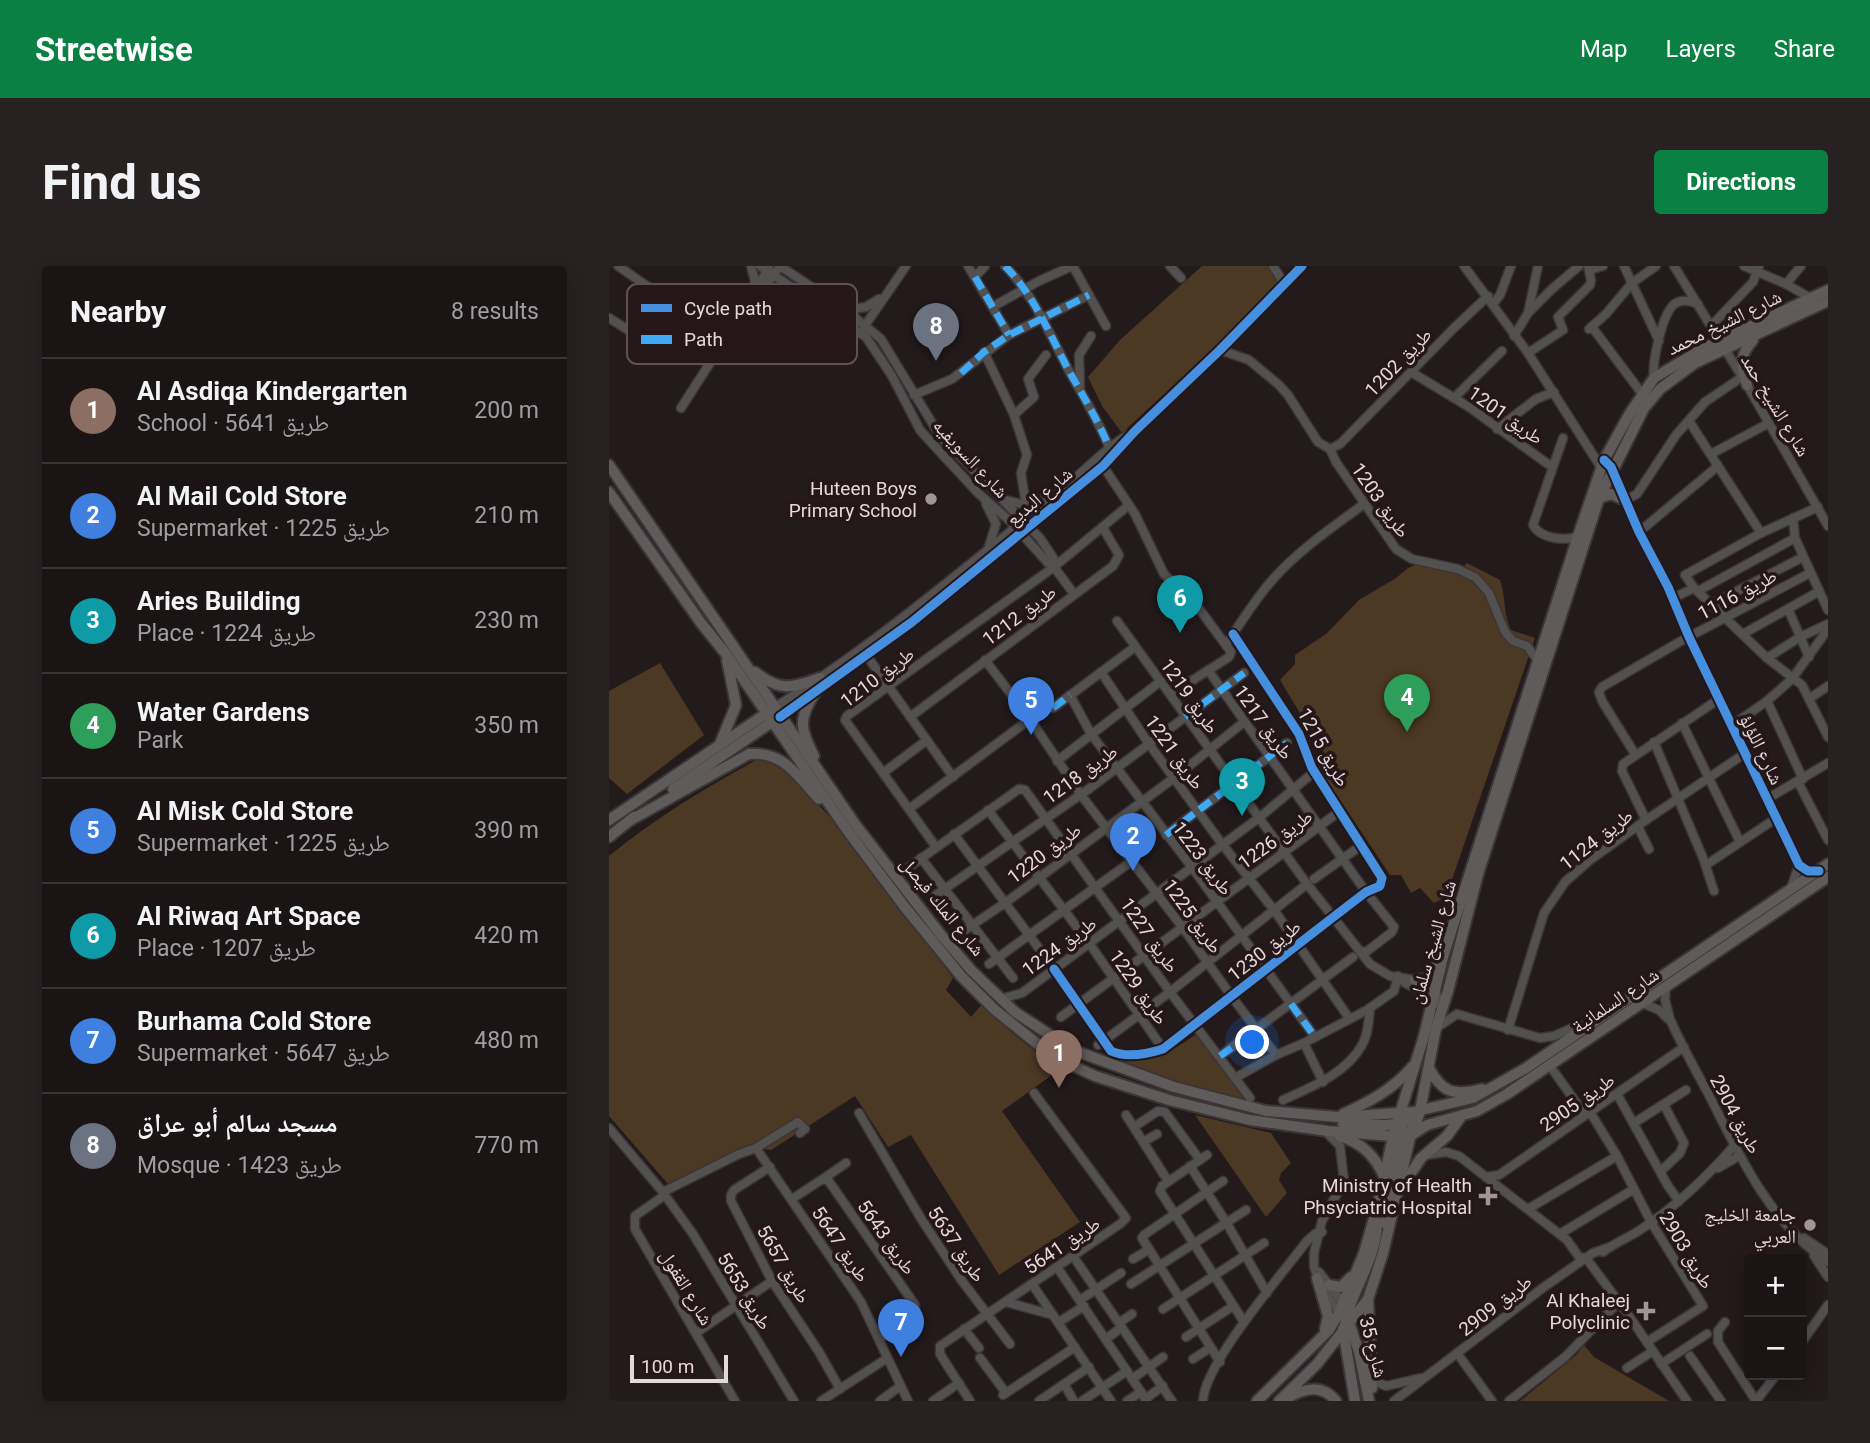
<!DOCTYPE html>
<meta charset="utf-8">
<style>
:root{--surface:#1a1414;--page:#272122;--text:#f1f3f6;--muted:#9f9ea0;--line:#383334;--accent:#0b8043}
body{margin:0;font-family:Roboto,"Noto Naskh Arabic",sans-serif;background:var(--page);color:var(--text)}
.controls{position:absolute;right:21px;bottom:21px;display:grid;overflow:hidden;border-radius:7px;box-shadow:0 4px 18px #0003}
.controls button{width:63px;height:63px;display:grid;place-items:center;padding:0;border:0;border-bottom:2px solid var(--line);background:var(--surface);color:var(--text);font:35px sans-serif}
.scale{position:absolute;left:21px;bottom:18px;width:98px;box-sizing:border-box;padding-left:7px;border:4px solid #e3d8da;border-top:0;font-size:19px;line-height:24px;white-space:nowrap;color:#e3d8da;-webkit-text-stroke:5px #251619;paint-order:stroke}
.you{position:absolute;left:644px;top:777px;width:24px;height:24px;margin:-18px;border:5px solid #fff;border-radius:50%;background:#1a73e8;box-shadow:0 0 0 10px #1a73e833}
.badge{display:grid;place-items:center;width:46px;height:46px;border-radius:50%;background:var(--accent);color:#fff;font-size:23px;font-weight:700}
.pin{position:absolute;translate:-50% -58px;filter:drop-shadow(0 2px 4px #0008)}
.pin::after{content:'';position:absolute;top:37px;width:24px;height:21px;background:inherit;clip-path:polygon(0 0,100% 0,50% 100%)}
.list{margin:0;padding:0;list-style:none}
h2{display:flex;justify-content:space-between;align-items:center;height:91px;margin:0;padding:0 28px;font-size:30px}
h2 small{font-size:23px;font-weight:400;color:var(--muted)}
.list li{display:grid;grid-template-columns:46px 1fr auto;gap:21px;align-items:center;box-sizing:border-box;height:105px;padding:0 28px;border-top:2px solid var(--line)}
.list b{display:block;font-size:26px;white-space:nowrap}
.list p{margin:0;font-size:23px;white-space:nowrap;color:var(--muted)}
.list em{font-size:23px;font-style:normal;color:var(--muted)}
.map{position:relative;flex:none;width:1219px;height:1135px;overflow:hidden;border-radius:7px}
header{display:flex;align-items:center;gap:42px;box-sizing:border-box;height:98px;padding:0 35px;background:var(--accent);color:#fff}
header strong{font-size:33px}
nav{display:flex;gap:38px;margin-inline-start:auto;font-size:24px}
.intro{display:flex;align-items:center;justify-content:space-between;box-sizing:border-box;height:168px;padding:0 42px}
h1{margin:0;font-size:49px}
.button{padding:18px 32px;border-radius:7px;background:var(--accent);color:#fff;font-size:24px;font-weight:700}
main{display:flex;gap:42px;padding:0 42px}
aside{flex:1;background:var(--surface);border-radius:7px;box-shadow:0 4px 18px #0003}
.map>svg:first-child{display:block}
</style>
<header>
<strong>Streetwise</strong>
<nav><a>Map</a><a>Layers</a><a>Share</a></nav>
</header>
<div class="intro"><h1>Find us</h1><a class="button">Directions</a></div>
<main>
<aside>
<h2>Nearby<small>8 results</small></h2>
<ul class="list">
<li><span class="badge" style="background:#8d6e63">1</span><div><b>Al Asdiqa Kindergarten</b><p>School · طريق 5641</p></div><em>200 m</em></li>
<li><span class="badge" style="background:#3f7fe0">2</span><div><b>Al Mail Cold Store</b><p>Supermarket · طريق 1225</p></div><em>210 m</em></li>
<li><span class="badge" style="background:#0f9aa8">3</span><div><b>Aries Building</b><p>Place · طريق 1224</p></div><em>230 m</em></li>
<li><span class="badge" style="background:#2e9e5b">4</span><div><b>Water Gardens</b><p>Park</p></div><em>350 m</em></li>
<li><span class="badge" style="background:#3f7fe0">5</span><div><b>Al Misk Cold Store</b><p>Supermarket · طريق 1225</p></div><em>390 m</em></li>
<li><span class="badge" style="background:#0f9aa8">6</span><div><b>Al Riwaq Art Space</b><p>Place · طريق 1207</p></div><em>420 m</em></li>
<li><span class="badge" style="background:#3f7fe0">7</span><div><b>Burhama Cold Store</b><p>Supermarket · طريق 5647</p></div><em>480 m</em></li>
<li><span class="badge" style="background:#6b7280">8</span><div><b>مسجد سالم أبو عراق</b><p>Mosque · طريق 1423</p></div><em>770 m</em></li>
</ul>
</aside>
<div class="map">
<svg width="1219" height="1135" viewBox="0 0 1219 1135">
<rect width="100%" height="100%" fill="#221a1b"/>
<g fill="#4c3924">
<path d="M593,0H661L673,19L513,167L493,140L479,111L511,74Z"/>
<path d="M821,292L851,304L858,297L891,314C897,330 894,349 902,364L926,372L837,631L825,637L811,622L802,627L792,609H781L709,501L719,494L671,414L686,398V389L717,368L750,334L787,312L799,302Z"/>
<path d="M51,397L95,469L18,528L0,512V425Z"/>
<path d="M151,492L170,497L235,566L344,712L337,724L362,751L375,736L403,767L450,804L393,845L471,956L390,1009L302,869L279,881L246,830L162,884L135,881L59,918L0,850V590C46,552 98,521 151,492Z"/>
<path d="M590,766L639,835L519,803L499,795L503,788C544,791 556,792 590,766Z"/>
<path d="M586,849L662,867L682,897L672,907L670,914L678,927L657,951Z"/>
<path d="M975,1079L985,1091L1060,1135H911L967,1089Z"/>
</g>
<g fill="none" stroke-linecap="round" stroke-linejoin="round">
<defs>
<g id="minor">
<path d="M9,0L117,75"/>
<path d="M142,0L146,15L144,24"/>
<path d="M151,0L257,71L283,110L311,164L319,173L369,227L402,256L439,297L445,301L465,328"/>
<path d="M171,0L237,44L272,73L331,170L431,272L445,293V301"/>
<path d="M359,0L400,69"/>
<path d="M396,0C425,29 441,69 460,105C474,130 489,154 500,181"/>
<path d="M464,0L497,60"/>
<path d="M561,0L572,12"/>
<path d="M664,0L676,19"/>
<path d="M855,0L919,87L993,203"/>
<path d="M1015,0L1050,75"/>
<path d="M1065,0L1138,119L1219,260"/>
<path d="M1135,0L1177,18L1203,33"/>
<path d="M980,4L994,0"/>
<path d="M366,11L376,0"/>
<path d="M1177,18L1192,0"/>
<path d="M151,30L170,23L186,24"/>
<path d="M884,38L891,29L902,0"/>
<path d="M385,40L430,15L463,0"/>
<path d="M237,44L257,41L270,33"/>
<path d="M919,47L943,23L970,0"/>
<path d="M0,52L40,77L45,74L67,40"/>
<path d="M127,57L139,32L160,3"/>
<path d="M1102,60L1144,16L1150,0"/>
<path d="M255,61L297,0"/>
<path d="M983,61L1034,129"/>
<path d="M980,63L997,48L1023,17L1047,0"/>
<path d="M905,70L919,47L929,0"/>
<path d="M611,84L640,94L670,119L679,129L709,176L721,183L727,196L787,283L803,293L849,303L867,312L880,327L896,366L904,375L918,380L929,395"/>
<path d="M375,86L405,149L418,189L412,207L417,239"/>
<path d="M919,87L954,64L949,51L981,19L982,14L979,0"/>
<path d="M802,106L860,141L943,201"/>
<path d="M1045,112C1043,97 1053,45 1067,37C1074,33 1082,35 1089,38"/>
<path d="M471,120L470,89L482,70"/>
<path d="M305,129L343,113L400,69L480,29"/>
<path d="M845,132L893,85"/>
<path d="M72,142L110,83L168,4"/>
<path d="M405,149L425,131L419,113L437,89"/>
<path d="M1080,155L1152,267"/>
<path d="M888,163L927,133L945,126"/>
<path d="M954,172L924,259C931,272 955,276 969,270"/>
<path d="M721,183L731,178L845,62L879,30"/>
<path d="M1102,188L1160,157"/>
<path d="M995,194L1002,201L1030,266L1059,321L1080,371L1190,599L1199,605H1210"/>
<path d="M494,200L526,248L555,308L591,344L622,386L620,391L562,428"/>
<path d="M396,234L417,239L441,231"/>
<path d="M1015,235L1028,228L1067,169L1096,136L1133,111"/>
<path d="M377,238L387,258L380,280"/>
<path d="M1209,241L1152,267L1076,309L1085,322L1158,392L1193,419L1219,471"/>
<path d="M1184,252L1186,272L1219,344"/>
<path d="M1030,266L1109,200"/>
<path d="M1089,325L1186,272"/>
<path d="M1064,332L1085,322"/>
<path d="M1103,338L1194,291"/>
<path d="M1179,343L1200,391"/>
<path d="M508,355L698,618L761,698L781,710L806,714L826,722L832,743"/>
<path d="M1134,368L1209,326"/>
<path d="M617,379C632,356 647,332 665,312C691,283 724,261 755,238"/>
<path d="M258,390L344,511"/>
<path d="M1158,392L1191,371L1219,358"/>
<path d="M376,394L421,453L472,529L574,662L623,731L667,789"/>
<path d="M599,404L757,626L785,661L783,666L757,686L751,685"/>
<path d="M492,406L540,478L613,578L665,644L740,752"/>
<path d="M461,429L482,468L582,600L706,771"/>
<path d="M1200,433L1219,420"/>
<path d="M1158,435L1194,513"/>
<path d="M166,441C264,381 352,304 442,233C469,212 491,186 520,168"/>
<path d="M444,442L526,381"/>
<path d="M171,451L303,356L494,200L526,165L611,84L693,0"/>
<path d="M301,451L504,300L510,289L494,262"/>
<path d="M1073,457L1131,576"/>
<path d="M1122,460L1158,435L1183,413L1219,363"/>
<path d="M1045,476L1094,592L1105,625"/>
<path d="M1026,488L993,435L990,426L993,421L1072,375L1201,307"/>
<path d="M448,495L552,415"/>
<path d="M278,504L318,474"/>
<path d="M1189,516L1219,574"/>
<path d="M1158,533L1219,497"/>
<path d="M300,543L421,453"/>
<path d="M379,544L480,677L554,783"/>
<path d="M1037,554L1013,505L1014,498L1110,433"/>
<path d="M1029,561L1040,583"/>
<path d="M345,568L437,692"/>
<path d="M557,569L678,477"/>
<path d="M327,581L236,454L238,450L445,301L520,239"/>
<path d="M312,592L404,712"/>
<path d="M1097,599L1166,553"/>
<path d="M300,601L410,523L416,524L561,726L641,832"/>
<path d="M705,613L753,579"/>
<path d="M1182,622L1190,599"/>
<path d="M324,631L477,525L635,407"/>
<path d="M353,666L396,637L565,512L635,456"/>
<path d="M380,698L523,595"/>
<path d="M445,703L502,785C517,792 538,788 554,783L727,649L757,626L771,620L773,612L703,502L690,468L624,368"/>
<path d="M791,712L796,717L815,727L821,744"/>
<path d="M1057,721L1056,734L1061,753C1073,781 1089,808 1103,835C1131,892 1165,961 1219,996"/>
<path d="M391,733L413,727L651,551L705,506"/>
<path d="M1033,737L1050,744L1059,753"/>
<path d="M452,751L731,545"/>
<path d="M829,761L848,748L931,772L945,770L970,759"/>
<path d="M899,764L935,647L956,616L981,594L1037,554L1135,488"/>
<path d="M695,777L714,816"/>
<path d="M489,779L561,726L698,618"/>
<path d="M611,790L744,691"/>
<path d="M941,800L976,849"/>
<path d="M626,812L667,789L695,777L758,744L785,725L789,710"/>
<path d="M1008,828L1059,920L1070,935"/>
<path d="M674,834C702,821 737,808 753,779C759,769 760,754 761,742"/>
<path d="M981,846L1008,890L1042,956L1094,1040L1038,1076"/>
<path d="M250,847L311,951L353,1015L401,1078"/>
<path d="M517,849L559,915"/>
<path d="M1025,857L1077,824"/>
<path d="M525,861L549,845L556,846L591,894"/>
<path d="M0,862L53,925"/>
<path d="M715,864L731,880L735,915L713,955L705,987V1001L712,1020L730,1047"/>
<path d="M534,876L548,868"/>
<path d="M147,882L252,1036L299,1135"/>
<path d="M598,889L553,920L551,925L635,1056"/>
<path d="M817,889L837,886L850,890L958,974L970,991L977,992L1018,1047L1078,1135"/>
<path d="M581,900L617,956L658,1027"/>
<path d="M161,901L125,924L122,929V935L163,1015L210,1086L231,1123"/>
<path d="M1109,902L1130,890"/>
<path d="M1052,905L1071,887L1075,877L1055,839"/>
<path d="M877,911L890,909L1075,781"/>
<path d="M214,913L237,897"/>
<path d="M58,924L130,888L147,882L189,856L196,863L191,867"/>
<path d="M53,931L26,950V963L126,1135"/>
<path d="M58,932L84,968L185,1135"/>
<path d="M183,933L212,914H219L306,1039V1045L271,1073"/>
<path d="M919,943L1008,890"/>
<path d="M951,968L1025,923"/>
<path d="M1195,972L1219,988"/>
<path d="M994,986C1005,977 1019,972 1031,964C1066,941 1097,912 1124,881"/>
<path d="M464,990L563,1135"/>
<path d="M1205,990L1219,1011"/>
<path d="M524,993L539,984"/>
<path d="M448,1001L538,1135"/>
<path d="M710,1006L734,1037"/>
<path d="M423,1018L502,1135"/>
<path d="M522,1018L637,944"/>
<path d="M471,1034L512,1007"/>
<path d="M397,1036L444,1049"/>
<path d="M554,1043L655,977"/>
<path d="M450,1056L475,1040"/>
<path d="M1116,1056L1109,1065V1076L1147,1135"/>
<path d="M510,1057L523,1048"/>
<path d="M355,1063L370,1082"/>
<path d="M87,1067L163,1015"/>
<path d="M577,1071L624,1040"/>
<path d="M497,1073L513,1061"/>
<path d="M1193,1076L1219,1039"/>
<path d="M848,1087L883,1135"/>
<path d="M1081,1090L1112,1135"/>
<path d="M371,1092L397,1127"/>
<path d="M584,1093L601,1082"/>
<path d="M611,1096L533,972L535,969L614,915"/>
<path d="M1052,1098L1098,1068"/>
<path d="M1018,1102L1044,1085"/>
<path d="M523,1113L554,1091"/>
<path d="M763,1114L777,1120L812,1112"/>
<path d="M455,1118L465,1135"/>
<path d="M394,1129L466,1081"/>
<path d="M536,1133L554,1120"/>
<path d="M212,1135L277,1093"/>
<path d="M271,1135L290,1121"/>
<path d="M324,1135L350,1117"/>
<path d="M361,1135L331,1088V1080L511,958L517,952L425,827"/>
<path d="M430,1135L480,1101"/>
<path d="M473,1135L518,1105"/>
<path d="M518,1135L532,1126"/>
<path d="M594,1135C595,1098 673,1008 698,975L707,967L713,966"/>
<path d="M785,1135L935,1021L984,987L998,982"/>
<path d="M900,1135L956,1091L1010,1036"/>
<path d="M1147,1135L1167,1109"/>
</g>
<g id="major">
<path d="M1138,119C1132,100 1130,89 1144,74"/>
<path d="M0,199L246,558L332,669L363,705L406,746L464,784L565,821L657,845L729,851L804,846L864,832L917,802L1219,598"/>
<path d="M0,226L92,357L117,388L238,564L295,640L352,710L386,744L431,780L456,796L486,810L560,834L641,854L719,865L784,870L804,868L818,859L868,845L898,828L1219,611"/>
<path d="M990,232L1002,228L1011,232"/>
<path d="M146,406C171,426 182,422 211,412"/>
<path d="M111,478L127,439L118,394"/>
<path d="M205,490C191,463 189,453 206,427"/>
<path d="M64,523L166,454"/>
<path d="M0,554L161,445"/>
<path d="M20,555L140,488C175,485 188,510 210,533"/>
<path d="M0,571L25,551"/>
<path d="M806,714L817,713L830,696"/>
<path d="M820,802C833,827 845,830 873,823"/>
<path d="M734,848C760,836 785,823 804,800"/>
<path d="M734,858C754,858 796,864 809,848"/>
<path d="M804,868L811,845L827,762L839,725L869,608L990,232L1035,142L1051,123L1086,97L1219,35"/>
<path d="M731,870C754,878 765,889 775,910"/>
<path d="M796,916L812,892L838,870L851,852"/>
<path d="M777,958L778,932L794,864"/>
<path d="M708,1012L719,1050L716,1063"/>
<path d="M720,1019L732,1021L742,1011"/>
<path d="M759,1033L763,1122"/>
<path d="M740,1056L750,1086L760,1135"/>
<path d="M734,1063L746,1135"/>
<path d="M735,1064C740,1026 768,995 768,956"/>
<path d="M678,1132C696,1122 713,1118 727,1135"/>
<path d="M648,1135L720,1064L730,1047L755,987L771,931L784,870L815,770L834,691L969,270L995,194L1021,147L1045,112L1093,83L1219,24"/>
<path d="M670,1135L708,1098L759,1033L774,987L803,863"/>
</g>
</defs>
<use href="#minor" stroke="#3c3537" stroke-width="11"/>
<use href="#major" stroke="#3c3537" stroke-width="14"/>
<use href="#minor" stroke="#535050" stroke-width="8"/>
<use href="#major" stroke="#5f5b5a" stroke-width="10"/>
<g stroke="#3fa9f5" stroke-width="7" stroke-dasharray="14 7" stroke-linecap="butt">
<path d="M396,0C425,29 441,69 460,105C474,130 489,154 500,181"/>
<path d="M366,11L400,69"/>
<path d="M352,107L375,86L400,69L480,29"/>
<path d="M444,442L461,429"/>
<path d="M576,451L635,407"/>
<path d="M557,569L678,477"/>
<path d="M682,738L706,771"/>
<path d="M611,790L648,764"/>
</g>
<defs>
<g id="cycleway">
<path d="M995,194L1002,201L1030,266L1059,321L1080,371L1190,599L1199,605H1210"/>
<path d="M171,451L303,356L494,200L526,165L611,84L693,0"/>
<path d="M445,703L502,785C517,792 538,788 554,783L727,649L757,626L771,620L773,612L703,502L690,468L624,368"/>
</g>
</defs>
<use href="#cycleway" stroke="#251619" stroke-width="13"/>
<use href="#cycleway" stroke="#468fdf" stroke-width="9"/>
</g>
<g fill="#9f9697" stroke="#251619" stroke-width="2.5">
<circle cx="322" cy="233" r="7"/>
<path d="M875.5 919.5h7v7h7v7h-7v7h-7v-7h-7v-7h7z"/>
<circle cx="1201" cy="959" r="7"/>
<path d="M1033.5 1034.5h7v7h7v7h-7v7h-7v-7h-7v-7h7z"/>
</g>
<g text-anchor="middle" stroke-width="7" stroke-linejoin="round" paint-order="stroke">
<g font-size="19" fill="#e3d8da" stroke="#251619">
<text transform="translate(1115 56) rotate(-26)" y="7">شارع الشيخ محمد</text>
<text transform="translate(789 96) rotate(-46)" y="7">طريق 1202</text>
<text transform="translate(1167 139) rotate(59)" y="7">شارع الشيخ حمد</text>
<text transform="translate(897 149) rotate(35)" y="7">طريق 1201</text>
<text transform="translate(362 192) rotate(47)" y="7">شارع السويفيه</text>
<text transform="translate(430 230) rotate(-40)" y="7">شارع البديع</text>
<text transform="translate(772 234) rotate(55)" y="7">طريق 1203</text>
<text transform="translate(1128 328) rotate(-28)" y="7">طريق 1116</text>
<text transform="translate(410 349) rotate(-37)" y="7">طريق 1212</text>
<text transform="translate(268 411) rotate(-37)" y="7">طريق 1210</text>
<text transform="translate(581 430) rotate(55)" y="7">طريق 1219</text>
<text transform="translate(655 456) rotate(54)" y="7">طريق 1217</text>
<text transform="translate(715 481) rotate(61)" y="7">طريق 1215</text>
<text transform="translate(1153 483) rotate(64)" y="7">شارع اللؤلؤ</text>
<text transform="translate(566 486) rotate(54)" y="7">طريق 1221</text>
<text transform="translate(471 508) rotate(-36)" y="7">طريق 1218</text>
<text transform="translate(666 573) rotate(-36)" y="7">طريق 1226</text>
<text transform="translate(987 573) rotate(-38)" y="7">طريق 1124</text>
<text transform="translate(435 587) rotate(-37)" y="7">طريق 1220</text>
<text transform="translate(594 592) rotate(53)" y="7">طريق 1223</text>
<text transform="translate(334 640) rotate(51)" y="7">شارع الملك فيصل</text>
<text transform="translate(584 650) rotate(54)" y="7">طريق 1225</text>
<text transform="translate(541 669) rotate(55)" y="7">طريق 1227</text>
<text transform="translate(823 676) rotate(-74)" y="7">شارع الشيخ سلمان</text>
<text transform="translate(450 680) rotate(-36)" y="7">طريق 1224</text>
<text transform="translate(655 684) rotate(-38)" y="7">طريق 1230</text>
<text transform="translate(530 721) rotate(55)" y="7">طريق 1229</text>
<text transform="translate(1006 734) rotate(-34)" y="7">شارع السلمانية</text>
<text transform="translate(968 836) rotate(-35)" y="7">طريق 2905</text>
<text transform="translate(1127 848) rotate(62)" y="7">طريق 2904</text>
<text transform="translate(278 971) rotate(55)" y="7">طريق 5643</text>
<text transform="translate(232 978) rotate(56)" y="7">طريق 5647</text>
<text transform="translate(348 978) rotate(56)" y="7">طريق 5637</text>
<text transform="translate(453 979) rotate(-34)" y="7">طريق 5641</text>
<text transform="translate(1078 984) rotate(59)" y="7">طريق 2903</text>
<text transform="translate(175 998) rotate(60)" y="7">طريق 5657</text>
<text transform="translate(78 1021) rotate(59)" y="7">شارع القفول</text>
<text transform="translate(136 1025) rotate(59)" y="7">طريق 5653</text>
<text transform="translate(886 1039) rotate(-38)" y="7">طريق 2909</text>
<text transform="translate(765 1081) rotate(75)" y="7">شارع 35</text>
</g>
<g font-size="19" fill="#e3d8da" stroke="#251619" text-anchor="end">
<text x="308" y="229">Huteen Boys<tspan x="308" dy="22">Primary School</tspan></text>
<text x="863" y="926">Ministry of Health<tspan x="863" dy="22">Phsyciatric Hospital</tspan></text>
<text x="1187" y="955">جامعة الخليج<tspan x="1187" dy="22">العربي</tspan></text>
<text x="1021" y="1041">Al Khaleej<tspan x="1021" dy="22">Polyclinic</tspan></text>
</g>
</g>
<rect x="18" y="18" width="230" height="80" rx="10" fill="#251619" stroke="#5e5053" stroke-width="2"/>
<rect x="32" y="38" width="31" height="8" fill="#468fdf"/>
<rect x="32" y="69" width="31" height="9" fill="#3fa9f5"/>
<g font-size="19" fill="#e3d8da">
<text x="75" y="49">Cycle path</text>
<text x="75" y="80">Path</text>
</g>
</svg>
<div class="controls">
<button>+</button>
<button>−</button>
</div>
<div class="scale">100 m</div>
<div class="you"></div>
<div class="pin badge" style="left:450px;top:822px;background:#8d6e63">1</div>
<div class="pin badge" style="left:524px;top:605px;background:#3f7fe0">2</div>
<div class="pin badge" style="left:633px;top:550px;background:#0f9aa8">3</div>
<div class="pin badge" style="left:798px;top:466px;background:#2e9e5b">4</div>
<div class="pin badge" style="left:422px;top:469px;background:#3f7fe0">5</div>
<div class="pin badge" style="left:571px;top:367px;background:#0f9aa8">6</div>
<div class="pin badge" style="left:292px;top:1091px;background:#3f7fe0">7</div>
<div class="pin badge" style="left:327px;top:95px;background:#6b7280">8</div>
</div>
</main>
